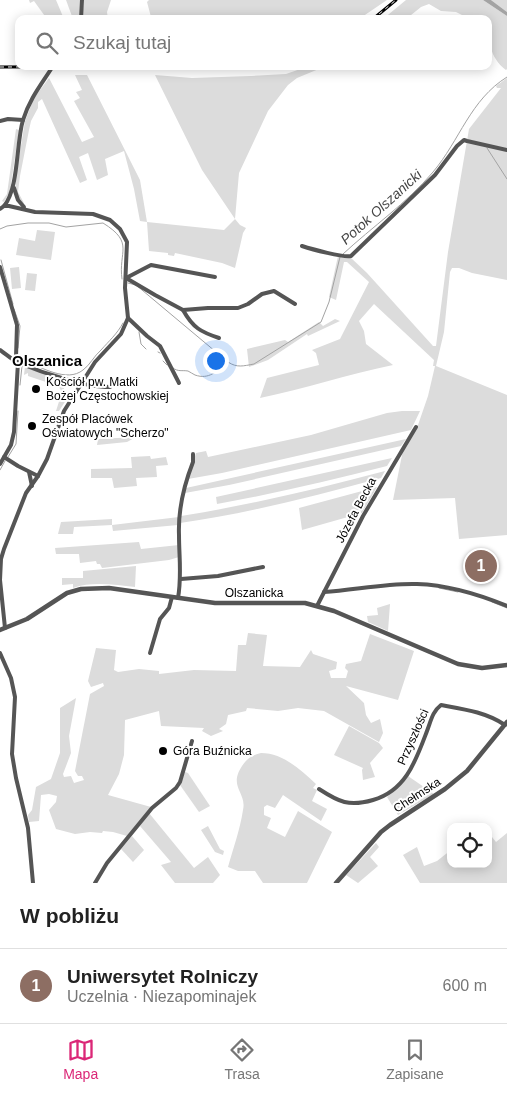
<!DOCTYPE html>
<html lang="pl">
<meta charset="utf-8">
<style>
:root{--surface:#fff;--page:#f6f6f6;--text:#222;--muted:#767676;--line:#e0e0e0;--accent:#db2777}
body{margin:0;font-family:Arial,sans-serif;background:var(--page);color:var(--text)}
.controls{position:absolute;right:15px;bottom:15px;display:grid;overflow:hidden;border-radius:10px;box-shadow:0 2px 12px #0003}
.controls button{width:45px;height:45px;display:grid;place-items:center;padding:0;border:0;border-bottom:1px solid var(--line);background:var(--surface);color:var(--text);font:25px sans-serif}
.you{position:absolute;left:215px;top:360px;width:18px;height:18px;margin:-12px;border:4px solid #fff;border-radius:50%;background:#1a73e8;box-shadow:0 0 0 8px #1a73e833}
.badge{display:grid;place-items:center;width:32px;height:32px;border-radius:50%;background:var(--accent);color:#fff;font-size:16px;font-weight:700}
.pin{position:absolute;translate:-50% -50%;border:2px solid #fff;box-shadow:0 1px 5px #0006}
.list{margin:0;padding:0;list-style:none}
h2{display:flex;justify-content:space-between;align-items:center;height:65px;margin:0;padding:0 20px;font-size:21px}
h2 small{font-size:16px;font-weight:400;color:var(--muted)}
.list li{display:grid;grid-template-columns:32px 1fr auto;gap:15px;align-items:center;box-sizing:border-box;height:75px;padding:0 20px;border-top:1px solid var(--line)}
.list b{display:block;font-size:19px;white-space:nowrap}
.list p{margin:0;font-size:16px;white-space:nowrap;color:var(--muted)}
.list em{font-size:16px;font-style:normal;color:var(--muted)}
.icon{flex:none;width:28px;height:28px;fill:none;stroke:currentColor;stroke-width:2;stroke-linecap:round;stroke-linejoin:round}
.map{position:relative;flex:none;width:507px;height:883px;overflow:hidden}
.search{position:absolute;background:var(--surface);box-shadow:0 2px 12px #0003;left:15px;right:15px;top:15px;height:55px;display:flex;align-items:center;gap:12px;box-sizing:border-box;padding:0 18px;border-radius:10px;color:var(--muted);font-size:19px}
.sheet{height:140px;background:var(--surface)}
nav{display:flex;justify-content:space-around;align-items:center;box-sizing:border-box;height:70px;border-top:1px solid var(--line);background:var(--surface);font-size:14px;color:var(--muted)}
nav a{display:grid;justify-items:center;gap:2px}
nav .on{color:var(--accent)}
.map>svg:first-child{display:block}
</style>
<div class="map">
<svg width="507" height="883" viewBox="0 0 507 883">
<rect width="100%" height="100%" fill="#fff"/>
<g fill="#dcdcdc">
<path d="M29,0H56L64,19H47L34,1L30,3Z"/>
<path d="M66,0H81L80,19H73Z"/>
<path d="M84,0H111L107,12L108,19H82Z"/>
<path d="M149,0H387L359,19H146L151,17L147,2Z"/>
<path d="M406,0H483L507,16V69L506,70C489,57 488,39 488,19L474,15L464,16L456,12L441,11L429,4L421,7L406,19H383Z"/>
<path d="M491,0H507V12Z"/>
<path d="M309,66H326L297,78L288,85L268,111L239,173L235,219L240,225L246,228L243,233L235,268L222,263L175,253L174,256L168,255V253L149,251L147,222L140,221L134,189L124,151L105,159L108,175L97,180L88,153L79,157L87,180L80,183L42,99L38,102V108L31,121L29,130L20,176L18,192L24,203L21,202L15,192L17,170L25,121L34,98L49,78L82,142L94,137L74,101L80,98L76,92L82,90L75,75H87L140,180L147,222L224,230L235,219L202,170L155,75L192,78L251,76L286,74Z"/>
<path d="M507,78V280L472,273L459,268H452L450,272L444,332L436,366L507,395V535L459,539L455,498L393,500L403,450L418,425L428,396L435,366H433L434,360L374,304L359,321L364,331L366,344L393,365C348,374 305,389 260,398L267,378L319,365L316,353L312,350L340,339L369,282L347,262H344L336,300L329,297L338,256L344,258L350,257L367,273L433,346H436L448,252L469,129L501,88H497L496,86Z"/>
<path d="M16,129L19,130L10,191L4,202L2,201L7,194Z"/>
<path d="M37,230L55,232L51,260L16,255L19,238L35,241Z"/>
<path d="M19,267L21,288L12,289L10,268Z"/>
<path d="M27,273L37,274L35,291L25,290Z"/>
<path d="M335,319L340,321L308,336L307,334L268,360L249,367L247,349L285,340L288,342L319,322L323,326Z"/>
<path d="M25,366L56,377V379L51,376L49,383L28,376V373L24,375Z"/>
<path d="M61,379L64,380L61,383L64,387V391L70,394L59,411H56L62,392L57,384Z"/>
<path d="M402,411H420L411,430L222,473L188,479L196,453L206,451L208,457L311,435L387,413Z"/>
<path d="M136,437L127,442L97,445L98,439Z"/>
<path d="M406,439L401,446L229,485L185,493L186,488Z"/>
<path d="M150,456L151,459L166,457L168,465L156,466L157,477L136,478L137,486L114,488L112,478H91V469L132,468L131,457Z"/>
<path d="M392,458L387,466C331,480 274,494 217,504L216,497Z"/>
<path d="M385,471L381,478C315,496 249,513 180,523L181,516C250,505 317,489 385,471Z"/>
<path d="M377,487L362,513L302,530L299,508Z"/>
<path d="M179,517L178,525L113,531L112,525L74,527L73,534H58L61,522L112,519V525Z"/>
<path d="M139,542L141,549L179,545V557L169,560L102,568L100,564H97L96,561L80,563L79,554H56L55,548Z"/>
<path d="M136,566L135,587C115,585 93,581 73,588V584L62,585V578H83V571Z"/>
<path d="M390,604L388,631L368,622L367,616L378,615L377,608Z"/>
<path d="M248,633L267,635L263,666L300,667L311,650L313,654L337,662L336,669L329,671L331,678H346L348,671L345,668L346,664L361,661L370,634L414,651L398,700L346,686L364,703L366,715L371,723L380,719L383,733L379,742L324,711L298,708L278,711L247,708L246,711L228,715L226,724L219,729L223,731L211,736L202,731L204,728L161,726L159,711L125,720L124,755L119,774L108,795L151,807L127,836L113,832L103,831L102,833L90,832L75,834L56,829L49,810L56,802L57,796L49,794L41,795L39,821L29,822L28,815L32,810L36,787L51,779L60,753V708L76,698L69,736L71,753L63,774L64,777L71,776L74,783L84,780L82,776H78L75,771L90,694L104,686L103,683L91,687L88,681L96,648L116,650L114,670L118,672L139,669L159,671V674L194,670L236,671L238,645H246Z"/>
<path d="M349,726L379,743L383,748L370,763L375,777L363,780L362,770L363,768L334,755Z"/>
<path d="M261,753C283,753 301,770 316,784L313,788L317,790L312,801L327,809L321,821L283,795L275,808L267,805L264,807V815L271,818L267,828L285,837L298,811L332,832L307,883H263L255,871H238L228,867C233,849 240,830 243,810C247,792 228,787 242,766C247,758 253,755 261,753Z"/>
<path d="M185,772L188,773L210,806L199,812L180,785Z"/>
<path d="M408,776L434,794L398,815L387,797L403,783Z"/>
<path d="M149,813L194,868L208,857L220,875L213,883H175L161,865L171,862L140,826Z"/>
<path d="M208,826L220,849L224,851L223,855L215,852L201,830Z"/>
<path d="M488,832L496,842L507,833V883H420L403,855L417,847L424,866L437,861L451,850V864H488Z"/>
<path d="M132,836L144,850L133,862L121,849Z"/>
<path d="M376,843L379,847L370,857L378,866L358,883L346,875Z"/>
</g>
<path fill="#a3a3a3" d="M483,0H491L507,12V16Z"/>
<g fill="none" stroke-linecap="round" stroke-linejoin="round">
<g stroke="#a3a3a3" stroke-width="1">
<path d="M487,148L507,179"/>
<path d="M0,229L7,226L28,223H49L66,227L103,223C135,243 118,251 122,279"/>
<path d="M343,254C372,227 407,203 433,172C460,140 470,100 507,77"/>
<path d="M1,260L13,304"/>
<path d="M128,283L136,285L228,362C237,368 243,366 254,364L321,322L329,302L340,257"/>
<path d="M14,309L20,326L18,348"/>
<path d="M139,332L141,344L146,349"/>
<path d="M158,352L160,353"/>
<path d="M25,361C41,367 67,383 83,370C90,365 94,356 101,350C109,341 117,334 123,323"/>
<path d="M163,361L167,365"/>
<path d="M173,368C178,372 182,370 188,371C190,372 193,374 195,375C209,380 217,371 227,363"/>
<path d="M20,385L22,366"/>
<path d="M8,457L16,444L18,411"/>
<path d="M0,470L5,461"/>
<path d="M439,588L458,592"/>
<path d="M492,602L507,608"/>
</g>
<g stroke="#555" stroke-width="4">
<path d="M81,19L82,0"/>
<path d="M0,121L8,119L23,120"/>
<path d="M14,188L18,200L24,207"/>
<path d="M4,206C19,188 16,143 23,120C30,98 41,85 53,66"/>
<path d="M0,209L4,206H9L35,212L93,214L110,220L120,229L127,242L125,288L128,318L121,334L95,362L64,411L47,459L38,476L26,493L4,549L1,559L0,580L5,628"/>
<path d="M302,246C311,249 344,258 351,256L435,175L457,146L464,140L467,141L507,150"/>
<path d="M0,267L17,325L16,357L18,362L14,432L11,445L0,464"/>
<path d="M126,278L155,295L183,310L208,308H238L248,304L262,294L274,291L295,304"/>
<path d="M126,278L151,265L215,277"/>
<path d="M183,310C193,328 201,332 219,338"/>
<path d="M128,318L147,336L160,346L179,383"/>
<path d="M0,350C6,354 12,360 19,363C43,373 85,387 110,387"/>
<path d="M4,457L18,466L38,476"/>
<path d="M29,472L32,486"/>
<path d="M181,579L218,576L263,567"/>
<path d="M324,592C355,590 386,583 417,584C448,585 478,594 507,606"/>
<path d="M178,598C182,576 179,557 179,535C178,510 184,485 193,462V454"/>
<path d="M317,606L363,516L416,427"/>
<path d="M0,653L11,678L15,697L12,754L16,778L28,828L33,883"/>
<path d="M150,653L160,619L169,608L172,597"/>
<path d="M319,789C339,802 349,807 373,800C406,791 416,760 427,731C431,721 432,712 441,705C463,709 486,712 505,725"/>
<path d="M95,883L107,863L152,808L176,788L180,782L192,741"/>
</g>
<g stroke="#555" stroke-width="4.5">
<path d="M0,630L27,619L67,593L81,589L109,588L215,603H305L334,611L458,664L482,668L507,665"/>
<path d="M336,883L381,832L390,825L445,789L467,771L507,722"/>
</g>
<defs>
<g id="rail">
<path d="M373,19L396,0"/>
<path d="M0,67L256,66"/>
</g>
</defs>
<use href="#rail" stroke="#000" stroke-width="3"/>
<use href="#rail" stroke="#fff" stroke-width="1" stroke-dasharray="4" stroke-linecap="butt"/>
</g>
<g fill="#000" stroke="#fff" stroke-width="2">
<circle cx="36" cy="389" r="5"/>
<circle cx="32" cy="426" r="5"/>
<circle cx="163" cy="751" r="5"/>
</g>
<g text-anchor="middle" stroke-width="4" stroke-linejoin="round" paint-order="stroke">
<g font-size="12" fill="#000" stroke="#fff" text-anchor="start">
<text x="46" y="386">Kościół pw. Matki<tspan x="46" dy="14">Bożej Częstochowskiej</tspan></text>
<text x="42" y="423">Zespół Placówek<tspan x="42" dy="14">Oświatowych "Scherzo"</tspan></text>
<text x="173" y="755">Góra Buźnicka</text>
</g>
<g font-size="12" fill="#000" stroke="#fff">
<text transform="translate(356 510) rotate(-62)" y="4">Józefa Becka</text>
<text x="254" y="597">Olszanicka</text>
<text transform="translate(413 737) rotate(-66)" y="4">Przyszłości</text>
<text transform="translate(417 795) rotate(-33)" y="4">Chełmska</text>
</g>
<g font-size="14" font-style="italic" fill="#444" stroke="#fff">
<text transform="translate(381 207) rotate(-42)" y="5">Potok Olszanicki</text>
</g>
<g font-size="15" font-weight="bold" fill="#000" stroke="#fff">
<text x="47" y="366">Olszanica</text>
</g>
</g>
</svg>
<div class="controls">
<button><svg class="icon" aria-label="locate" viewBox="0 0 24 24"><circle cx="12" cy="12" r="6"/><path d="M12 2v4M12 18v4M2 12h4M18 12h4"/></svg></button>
</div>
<div class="you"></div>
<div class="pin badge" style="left:481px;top:566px;background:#8d6e63">1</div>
<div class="search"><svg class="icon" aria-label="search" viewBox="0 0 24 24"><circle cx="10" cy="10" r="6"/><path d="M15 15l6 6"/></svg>Szukaj tutaj</div>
</div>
<section class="sheet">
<h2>W pobliżu<small></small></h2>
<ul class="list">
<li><span class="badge" style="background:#8d6e63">1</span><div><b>Uniwersytet Rolniczy</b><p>Uczelnia · Niezapominajek</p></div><em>600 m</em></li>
</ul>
</section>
<nav>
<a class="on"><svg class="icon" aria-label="map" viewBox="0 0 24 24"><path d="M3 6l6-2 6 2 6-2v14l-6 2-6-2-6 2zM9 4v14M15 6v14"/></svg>Mapa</a>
<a><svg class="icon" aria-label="directions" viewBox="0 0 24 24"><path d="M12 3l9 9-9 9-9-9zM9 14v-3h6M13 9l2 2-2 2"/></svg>Trasa</a>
<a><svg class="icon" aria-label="saved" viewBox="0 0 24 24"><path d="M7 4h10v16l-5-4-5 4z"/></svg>Zapisane</a>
</nav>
